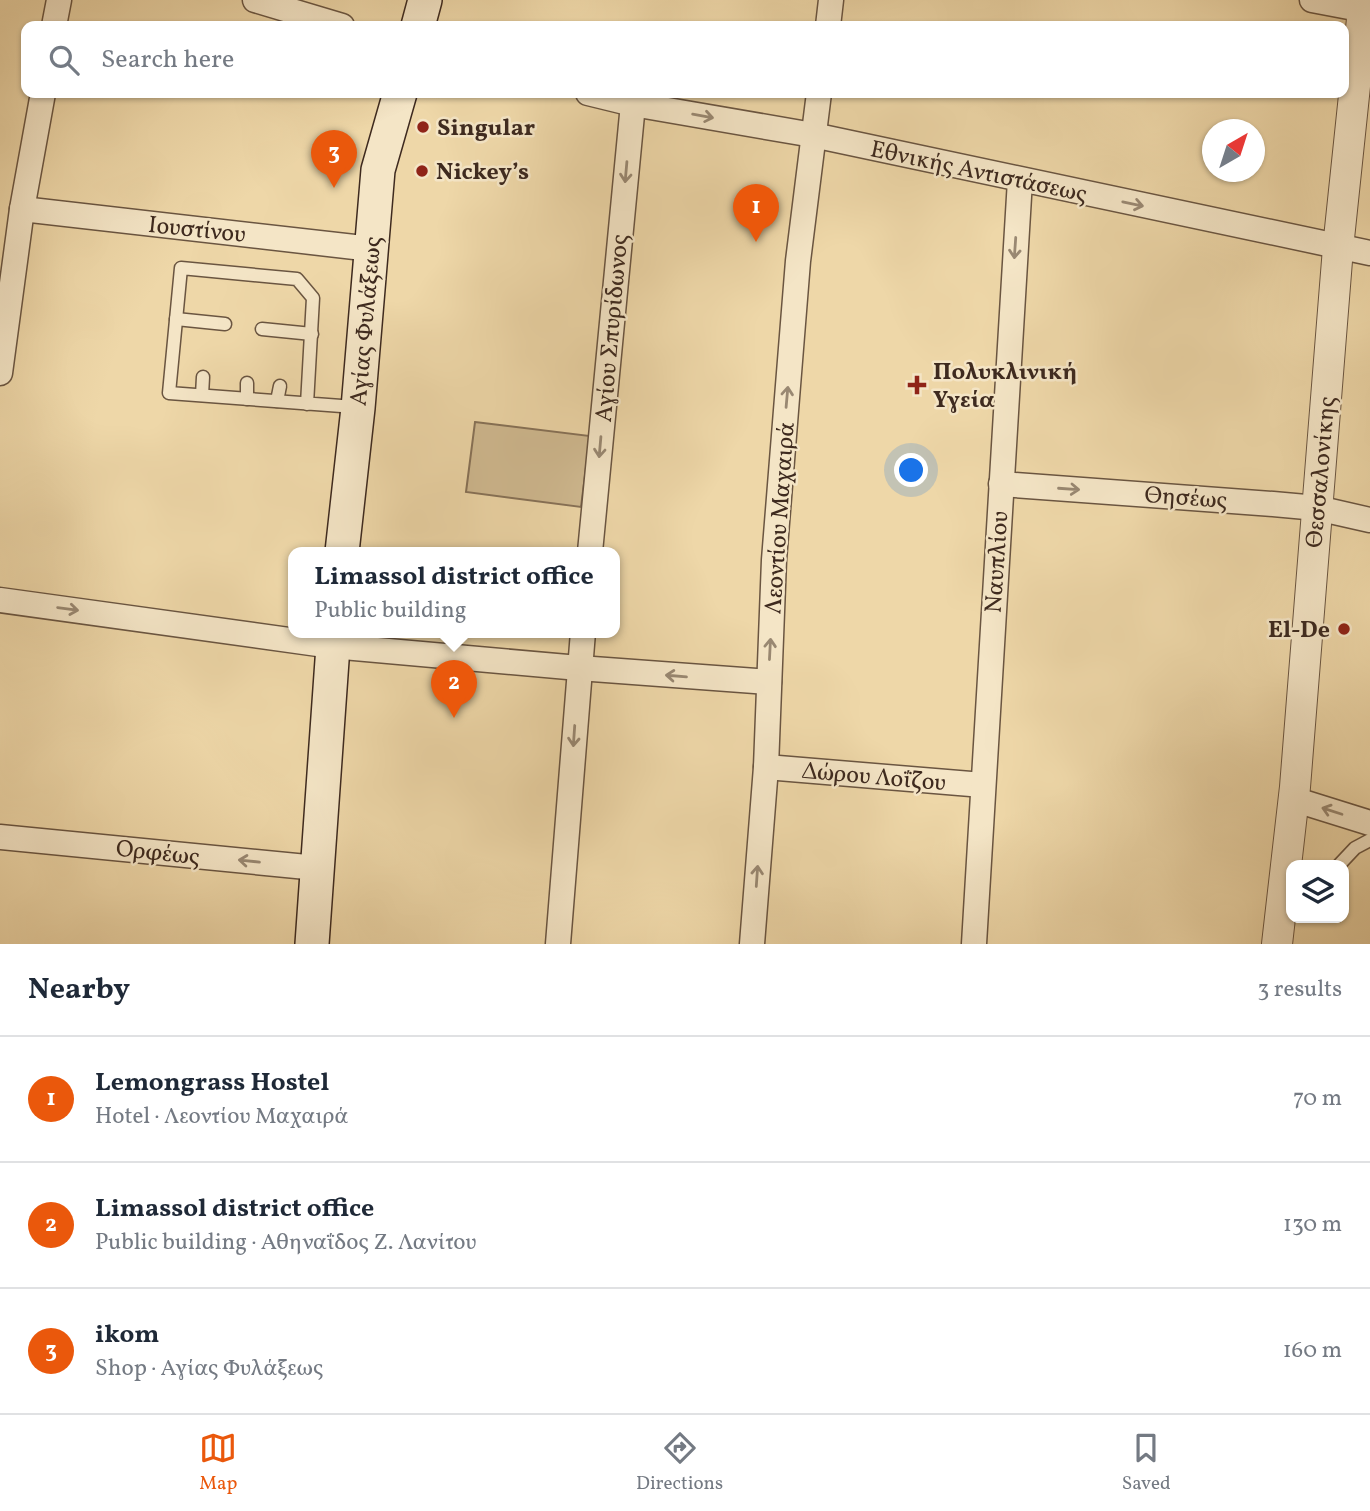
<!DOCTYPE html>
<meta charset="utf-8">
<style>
:root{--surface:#fff;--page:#f2f2f3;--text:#1f2937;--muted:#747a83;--line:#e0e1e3;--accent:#ea580c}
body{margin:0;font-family:Vollkorn,serif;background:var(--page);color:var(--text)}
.controls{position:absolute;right:21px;bottom:21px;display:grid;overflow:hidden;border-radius:14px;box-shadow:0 2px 5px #0004}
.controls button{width:63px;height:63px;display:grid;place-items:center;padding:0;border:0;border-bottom:2px solid var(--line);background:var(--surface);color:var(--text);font:35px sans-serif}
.compass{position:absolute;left:1202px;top:119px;width:63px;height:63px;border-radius:50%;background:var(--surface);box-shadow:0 2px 5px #0004;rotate:39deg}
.you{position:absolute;left:912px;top:471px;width:24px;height:24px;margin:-18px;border:5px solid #fff;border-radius:50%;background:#1a73e8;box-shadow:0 0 0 10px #1a73e833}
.badge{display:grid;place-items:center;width:46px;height:46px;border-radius:50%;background:var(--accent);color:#fff;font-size:23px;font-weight:700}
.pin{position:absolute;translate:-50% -58px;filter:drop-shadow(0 2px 4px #0008)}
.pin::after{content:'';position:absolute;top:37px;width:24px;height:21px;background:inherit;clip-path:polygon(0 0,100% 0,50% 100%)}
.popup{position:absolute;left:288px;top:547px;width:332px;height:91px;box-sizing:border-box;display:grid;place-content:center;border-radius:14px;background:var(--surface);filter:drop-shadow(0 2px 5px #0005);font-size:23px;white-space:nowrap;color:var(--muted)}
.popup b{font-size:26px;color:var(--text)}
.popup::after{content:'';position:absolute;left:50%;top:100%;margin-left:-14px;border:14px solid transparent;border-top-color:var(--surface)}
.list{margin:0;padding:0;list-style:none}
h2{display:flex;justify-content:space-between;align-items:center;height:91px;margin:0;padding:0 28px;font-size:30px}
h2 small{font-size:23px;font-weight:400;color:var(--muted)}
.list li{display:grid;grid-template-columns:46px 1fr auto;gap:21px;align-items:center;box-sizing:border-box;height:126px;padding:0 28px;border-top:2px solid var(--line)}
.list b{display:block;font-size:26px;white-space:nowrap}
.list p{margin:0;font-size:23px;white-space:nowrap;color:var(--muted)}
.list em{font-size:23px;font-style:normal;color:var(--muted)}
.icon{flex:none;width:38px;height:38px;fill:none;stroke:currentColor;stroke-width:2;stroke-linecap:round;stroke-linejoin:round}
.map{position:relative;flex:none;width:1370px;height:944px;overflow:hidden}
.search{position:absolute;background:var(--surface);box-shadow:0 2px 5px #0004;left:21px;right:21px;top:21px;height:77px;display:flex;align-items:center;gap:18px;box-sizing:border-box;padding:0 24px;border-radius:14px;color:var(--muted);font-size:26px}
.sheet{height:469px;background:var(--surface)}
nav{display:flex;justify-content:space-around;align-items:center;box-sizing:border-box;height:98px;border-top:2px solid var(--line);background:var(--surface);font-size:19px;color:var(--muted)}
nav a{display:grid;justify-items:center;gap:4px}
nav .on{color:var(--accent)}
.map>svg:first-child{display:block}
</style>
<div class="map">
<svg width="1370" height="944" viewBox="0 0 1370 944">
<rect width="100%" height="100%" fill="#eed7a8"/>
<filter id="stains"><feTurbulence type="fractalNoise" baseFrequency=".00286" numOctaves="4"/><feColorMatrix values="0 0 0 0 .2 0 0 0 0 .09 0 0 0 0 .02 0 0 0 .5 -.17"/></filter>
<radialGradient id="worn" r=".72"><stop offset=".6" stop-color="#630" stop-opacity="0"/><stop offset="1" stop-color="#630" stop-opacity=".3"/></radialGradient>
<path fill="#d0ba91" stroke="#877258" stroke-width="2" d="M475,422L590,436L581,507L466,492Z"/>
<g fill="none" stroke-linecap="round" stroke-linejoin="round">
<defs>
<g id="service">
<path d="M176,319L225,324"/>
<path d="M262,329L312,334"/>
<path d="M202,395L203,377"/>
<path d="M247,399V383"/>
<path d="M277,401L280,386"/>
<path d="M307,404L313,298L297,279L181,268L169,393L355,407"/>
<path d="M1339,865L1355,848L1370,840"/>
</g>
<g id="minor">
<path d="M255,0L342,26"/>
<path d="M1312,0L1370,11"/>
<path d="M54,26L59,0"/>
<path d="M828,26L831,0"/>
<path d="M588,93L633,104L813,135L1370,253"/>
<path d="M22,209L372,249"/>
<path d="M0,373L22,209L43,93"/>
<path d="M1001,484L1273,504L1317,508L1370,520"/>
<path d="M590,552L633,104"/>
<path d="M0,600L332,646L579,668L769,682"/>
<path d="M766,767L983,785"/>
<path d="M1293,799L1370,823"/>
<path d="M0,837L317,868"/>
<path d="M558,944L583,632"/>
<path d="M752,944L766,767L774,560L798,261L819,93"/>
<path d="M974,944L1020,180"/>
</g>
<path id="tertiary" d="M1277,944L1295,787L1338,248L1364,0"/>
<g id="secondary">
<path d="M418,26L425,0"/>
<path d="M342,552L358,408L378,170L400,93"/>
<path d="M312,944L334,632"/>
</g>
</defs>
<use href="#service" stroke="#6a5541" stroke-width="15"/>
<use href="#minor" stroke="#6a5541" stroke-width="27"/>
<use href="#tertiary" stroke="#6a5541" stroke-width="32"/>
<use href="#secondary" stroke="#3e2a1f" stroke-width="36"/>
<use href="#service" stroke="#f4e5c6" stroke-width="12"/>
<use href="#minor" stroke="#f4e5c6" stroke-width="24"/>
<use href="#tertiary" stroke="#f4e5c6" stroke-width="30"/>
<use href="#secondary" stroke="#f4e5c6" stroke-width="33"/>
</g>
<defs><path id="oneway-shaft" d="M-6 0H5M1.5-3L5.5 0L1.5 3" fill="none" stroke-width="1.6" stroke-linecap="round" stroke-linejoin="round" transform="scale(1.75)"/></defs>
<g stroke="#998872">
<use href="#oneway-shaft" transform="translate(703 116) rotate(10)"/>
<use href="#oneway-shaft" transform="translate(626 172) rotate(95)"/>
<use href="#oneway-shaft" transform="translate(1133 204) rotate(12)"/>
<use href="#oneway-shaft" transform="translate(1015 248) rotate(94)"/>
<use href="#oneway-shaft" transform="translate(787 397) rotate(-85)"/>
<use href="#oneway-shaft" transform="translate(600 447) rotate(95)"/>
<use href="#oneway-shaft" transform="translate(1069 489) rotate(4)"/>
<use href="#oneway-shaft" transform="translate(68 609) rotate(8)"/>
<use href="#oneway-shaft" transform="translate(770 649) rotate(-87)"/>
<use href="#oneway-shaft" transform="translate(676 676) rotate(-175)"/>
<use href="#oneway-shaft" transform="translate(574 736) rotate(94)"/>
<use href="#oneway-shaft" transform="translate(1332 811) rotate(-162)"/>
<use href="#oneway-shaft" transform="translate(249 861) rotate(-174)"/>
<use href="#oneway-shaft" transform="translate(757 876) rotate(-86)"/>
</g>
<g fill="#8f2418" stroke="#f4e5c6" stroke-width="2.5">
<circle cx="423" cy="127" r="7"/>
<circle cx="422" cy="171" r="7"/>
<path d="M913.5 374.5h7v7h7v7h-7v7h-7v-7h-7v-7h7z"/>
<circle cx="1344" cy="629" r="7"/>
</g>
<g text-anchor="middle" stroke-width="5" stroke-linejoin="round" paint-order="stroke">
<g font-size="24" font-weight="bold" fill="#3e2a1f" stroke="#f4e5c6" text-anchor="start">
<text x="437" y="135">Singular</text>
<text x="436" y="179">Nickey’s</text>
<text x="933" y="379">Πολυκλινική<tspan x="933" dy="28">Υγεία</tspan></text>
<text x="1330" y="637" text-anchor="end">El-De</text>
</g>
<g font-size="24" fill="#3e2a1f" stroke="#f4e5c6">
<text transform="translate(979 171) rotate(12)" y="8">Εθνικής Αντιστάσεως</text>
<text transform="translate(197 229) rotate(6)" y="8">Ιουστίνου</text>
<text transform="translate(365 321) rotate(-85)" y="8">Αγίας Φυλάξεως</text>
<text transform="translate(611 328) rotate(-85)" y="8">Αγίου Σπυρίδωνος</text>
<text transform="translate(1320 472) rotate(-85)" y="8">Θεσσαλονίκης</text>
<text transform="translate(1186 497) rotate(4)" y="8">Θησέως</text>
<text transform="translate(779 518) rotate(-86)" y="8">Λεοντίου Μαχαιρά</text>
<text transform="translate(996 562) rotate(-86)" y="8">Ναυπλίου</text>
<text transform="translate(874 776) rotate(5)" y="8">Δώρου Λοΐζου</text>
<text transform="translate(158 852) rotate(6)" y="8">Ορφέως</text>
</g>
</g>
<rect width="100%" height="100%" filter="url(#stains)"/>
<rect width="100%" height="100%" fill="url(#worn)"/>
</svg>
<div class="controls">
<button><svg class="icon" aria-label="layers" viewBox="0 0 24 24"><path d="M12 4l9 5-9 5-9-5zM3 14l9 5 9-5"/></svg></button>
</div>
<svg class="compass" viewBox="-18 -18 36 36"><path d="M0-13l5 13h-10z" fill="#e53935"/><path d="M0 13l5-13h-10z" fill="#747a83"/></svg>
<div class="you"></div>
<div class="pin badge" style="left:756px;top:242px">1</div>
<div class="pin badge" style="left:454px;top:718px">2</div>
<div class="popup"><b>Limassol district office</b>Public building</div>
<div class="pin badge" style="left:334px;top:188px">3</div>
<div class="search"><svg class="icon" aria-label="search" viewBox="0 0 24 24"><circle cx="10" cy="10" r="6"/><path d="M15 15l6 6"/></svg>Search here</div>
</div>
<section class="sheet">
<h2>Nearby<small>3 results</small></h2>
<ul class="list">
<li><span class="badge">1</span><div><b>Lemongrass Hostel</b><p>Hotel · Λεοντίου Μαχαιρά</p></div><em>70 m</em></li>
<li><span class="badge">2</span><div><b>Limassol district office</b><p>Public building · Αθηναΐδος Ζ. Λανίτου</p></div><em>130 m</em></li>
<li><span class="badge">3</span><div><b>ikom</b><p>Shop · Αγίας Φυλάξεως</p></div><em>160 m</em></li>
</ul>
</section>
<nav>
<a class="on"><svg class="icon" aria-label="map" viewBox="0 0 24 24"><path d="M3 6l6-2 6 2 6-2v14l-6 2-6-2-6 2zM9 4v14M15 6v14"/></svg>Map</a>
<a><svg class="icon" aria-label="directions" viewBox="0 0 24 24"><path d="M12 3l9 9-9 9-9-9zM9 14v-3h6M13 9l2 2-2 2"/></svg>Directions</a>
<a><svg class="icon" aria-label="saved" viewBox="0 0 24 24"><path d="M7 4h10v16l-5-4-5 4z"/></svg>Saved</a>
</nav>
